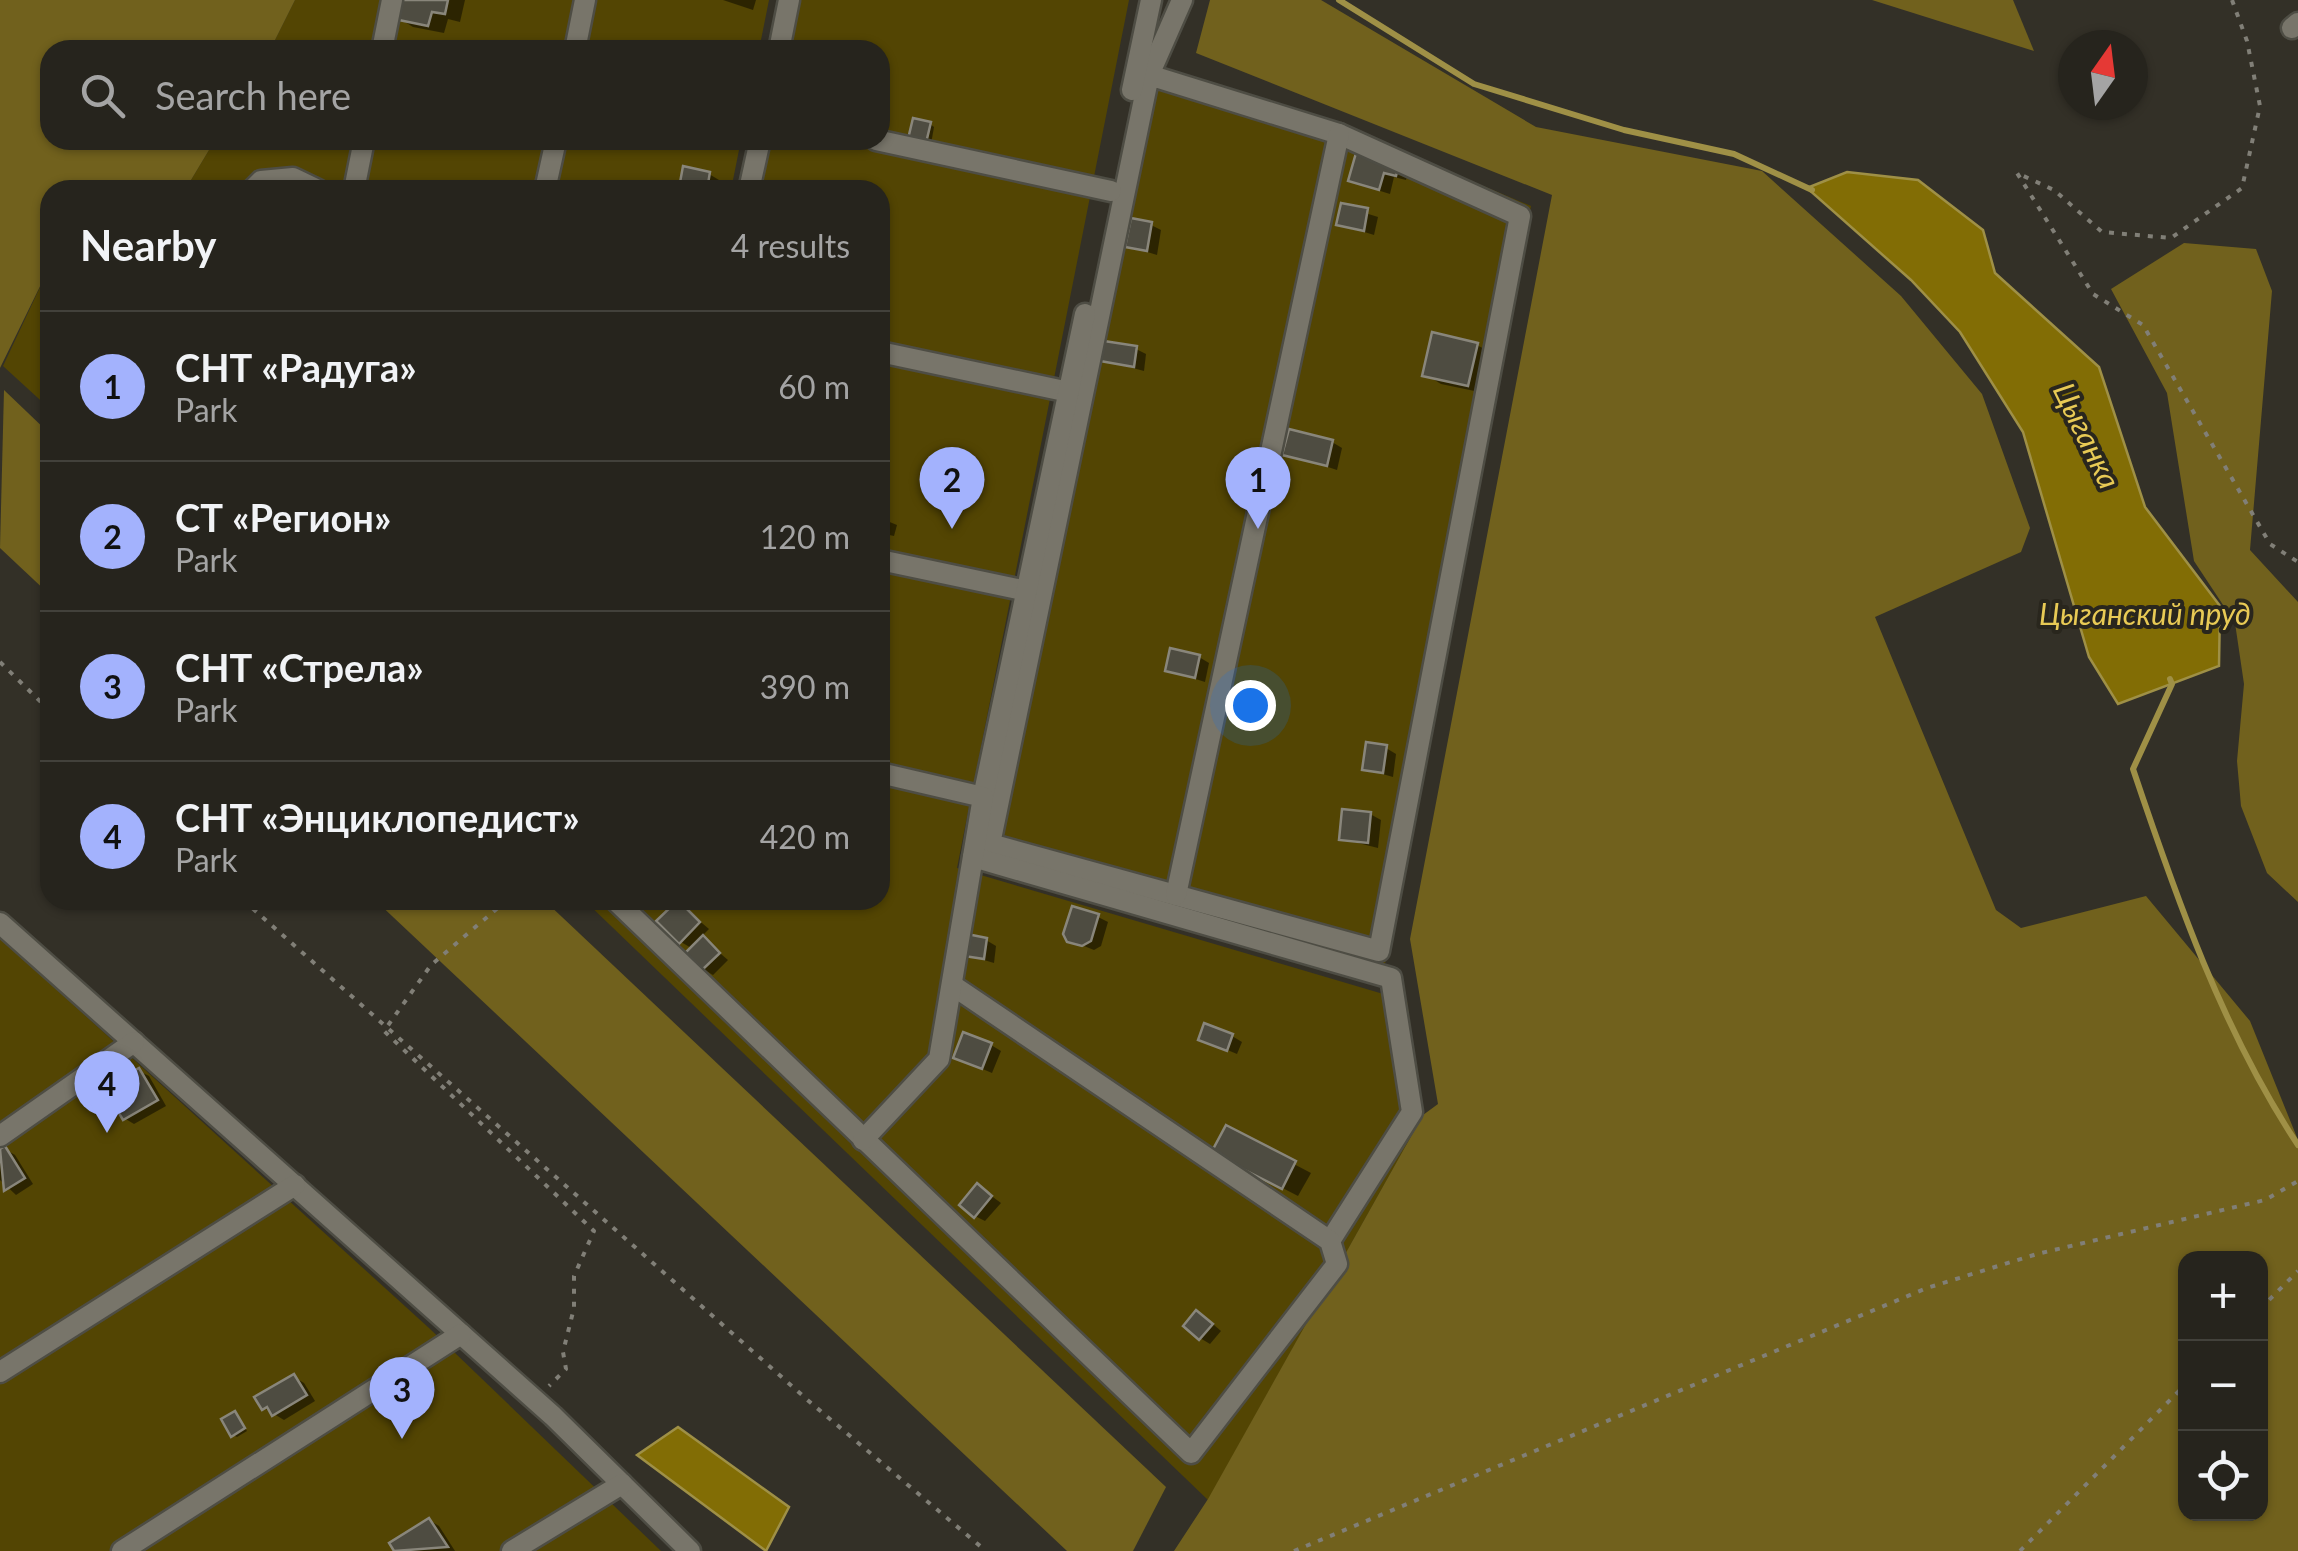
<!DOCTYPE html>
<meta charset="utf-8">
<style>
:root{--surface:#26241d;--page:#32302a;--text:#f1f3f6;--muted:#a4a4a4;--line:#42413b;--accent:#a3b2fd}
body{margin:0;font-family:Lato,sans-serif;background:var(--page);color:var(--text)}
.controls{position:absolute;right:30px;bottom:30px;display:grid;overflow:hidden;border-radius:20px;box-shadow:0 2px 8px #0004}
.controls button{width:90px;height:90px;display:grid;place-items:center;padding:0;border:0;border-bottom:2px solid var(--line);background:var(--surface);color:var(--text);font:50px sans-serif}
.compass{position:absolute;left:2058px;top:30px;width:90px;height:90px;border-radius:50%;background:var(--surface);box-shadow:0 2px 8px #0004;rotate:14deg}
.you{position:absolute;left:1250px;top:705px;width:35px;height:35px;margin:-25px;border:8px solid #fff;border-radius:50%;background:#1a73e8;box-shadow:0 0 0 15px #1a73e833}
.badge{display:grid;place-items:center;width:65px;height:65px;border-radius:50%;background:var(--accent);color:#111;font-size:32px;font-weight:700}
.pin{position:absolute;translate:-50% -82px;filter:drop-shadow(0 2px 5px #0008)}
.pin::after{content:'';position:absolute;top:52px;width:35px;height:30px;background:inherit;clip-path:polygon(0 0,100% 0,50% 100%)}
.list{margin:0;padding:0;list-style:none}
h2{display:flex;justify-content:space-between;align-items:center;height:130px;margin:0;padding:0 40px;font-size:42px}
h2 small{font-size:32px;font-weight:400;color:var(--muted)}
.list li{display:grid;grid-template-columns:65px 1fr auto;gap:30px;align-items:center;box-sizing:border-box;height:150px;padding:0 40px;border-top:2px solid var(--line)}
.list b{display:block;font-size:38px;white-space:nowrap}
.list p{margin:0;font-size:32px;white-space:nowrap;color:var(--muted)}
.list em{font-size:32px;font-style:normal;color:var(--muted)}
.icon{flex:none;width:55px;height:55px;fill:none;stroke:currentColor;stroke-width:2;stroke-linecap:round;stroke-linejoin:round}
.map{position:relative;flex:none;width:2298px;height:1551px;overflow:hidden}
.search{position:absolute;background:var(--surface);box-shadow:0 2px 8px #0004;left:40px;top:40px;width:850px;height:110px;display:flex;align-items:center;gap:25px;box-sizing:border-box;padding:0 35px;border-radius:30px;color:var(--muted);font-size:38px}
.panel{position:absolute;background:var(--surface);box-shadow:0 2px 8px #0004;left:40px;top:180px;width:850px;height:730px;border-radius:30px}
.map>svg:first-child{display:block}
</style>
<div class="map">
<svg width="2298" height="1551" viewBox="0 0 2298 1551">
<rect width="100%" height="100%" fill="#333027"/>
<g fill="#534503">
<path d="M295,0H769L759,50H270Z"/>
<path d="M801,0H1129L957,868L1407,1001L1423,1115L1208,1500L584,900H880V190H761L771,140H880V50H790Z"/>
<path d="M1146,65L1341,126L1531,206L1385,964L980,852Z"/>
<path d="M215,140H741L731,190H185Z"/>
<path d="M50,266V409L3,366Z"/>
<path d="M0,938L429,1328L661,1551H0Z"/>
</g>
<g fill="#71611d" fill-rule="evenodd">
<path d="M0,0H295L270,50H50V140H215L185,190H50V266L0,368Z"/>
<path d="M1210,0H1321L1536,127L1762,171L1901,296L1982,394L2030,528L2021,552L1875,617L1996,910L2021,928L2146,896L2250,1021L2298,1140V1551H1174L1208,1499L1423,1115L1438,1104L1410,939L1552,195L1196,53ZM2186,1258H2260V1514H2186Z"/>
<path d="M1872,0H2013L2034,51Z"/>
<path d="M2184,243L2256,249L2272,291L2250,550L2298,602V902L2267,873L2241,806L2237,761L2244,684L2235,623L2194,561L2167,393L2111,289Z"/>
<path d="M4,390L50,434V595L0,548Z"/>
<path d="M375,900H544L1166,1487L1133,1551H1067Z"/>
</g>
<g fill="#826d05" stroke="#9f9046" stroke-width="2.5">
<path d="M1847,172L1918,180L1983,230L1995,273L2099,367L2145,507L2220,606L2219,666L2118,704L2089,657L2023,432L1960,332L1911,280L1807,188Z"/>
<path d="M678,1427L789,1507L766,1551L637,1455Z"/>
</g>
<g fill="#0007">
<path d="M401,0H465L460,22L448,19L444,33L413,27L397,17Z"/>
<path d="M723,0H756L753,10Z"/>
<path d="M930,124L934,127L931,144L915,140Z"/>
<path d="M1358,156L1408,173L1406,180L1394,177L1390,194L1361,185L1351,180Z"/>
<path d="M709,174L719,180L717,190L681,186Z"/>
<path d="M1343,206L1378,217L1374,235L1339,224Z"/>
<path d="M1151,225L1161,230L1157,255L1128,246Z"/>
<path d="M1477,345L1493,354L1484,393L1441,384L1425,374Z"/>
<path d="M1136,349L1146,354L1144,371L1103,360Z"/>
<path d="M1332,442L1342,448L1337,470L1285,453Z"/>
<path d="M880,518L897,525L894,536L880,533Z"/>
<path d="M1199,657L1209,663L1205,682L1167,670Z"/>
<path d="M1386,748L1396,754L1393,777L1365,769Z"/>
<path d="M1370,814L1381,820L1378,848L1342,839Z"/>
<path d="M677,902L709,929L701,937L728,960L713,975L703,969L693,949L681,942Z"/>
<path d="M1098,917L1108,922L1101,946L1094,950L1069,940Z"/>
<path d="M986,940L996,946L994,963L967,955Z"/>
<path d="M1232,1036L1242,1042L1237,1054L1201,1039Z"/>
<path d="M991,1045L1001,1051L992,1073L966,1062Z"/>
<path d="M139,1071L149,1076L166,1106L134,1124L124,1118Z"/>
<path d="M1227,1129L1311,1173L1298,1196L1230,1161Z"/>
<path d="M5,1149L15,1155L33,1184L16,1195L0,1180V1152Z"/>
<path d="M978,1186L1001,1203L985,1221L975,1216Z"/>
<path d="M1207,1319L1221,1331L1210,1344L1200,1338Z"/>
<path d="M294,1377L304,1383L315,1401L284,1420L264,1408Z"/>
<path d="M235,1414L247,1431L237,1437L233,1435Z"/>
<path d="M429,1520L439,1526L455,1551H397L393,1544Z"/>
</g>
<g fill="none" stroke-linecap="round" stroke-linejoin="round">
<g stroke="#9f9046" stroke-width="6">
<path d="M1339,0L1474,84L1624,130L1734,154L1812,190"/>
<path d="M2170,679L2172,684L2133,769C2176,897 2223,1032 2298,1145"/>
</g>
</g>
<g fill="#4e4c41" stroke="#89867b" stroke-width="2.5">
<path d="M398,0H448L445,14L432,12L428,26L394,19Z"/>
<path d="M913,118L931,122L926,143L908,139Z"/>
<path d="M1356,153L1399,165L1396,176L1384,173L1379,190L1348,181Z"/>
<path d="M683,166L710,172L707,190L679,188Z"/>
<path d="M1341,203L1368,208L1364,231L1336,225Z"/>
<path d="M1131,218L1152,222L1147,251L1125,247Z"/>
<path d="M1432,332L1478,343L1468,386L1422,376Z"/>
<path d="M1104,341L1137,346L1134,367L1100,361Z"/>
<path d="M1289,429L1333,440L1327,466L1282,455Z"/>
<path d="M1170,648L1200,655L1195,678L1165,671Z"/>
<path d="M1366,742L1387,745L1383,773L1362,770Z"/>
<path d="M1342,809L1371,812L1368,843L1339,840Z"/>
<path d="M678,900L700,922L679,944L656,921Z"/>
<path d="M1072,906L1099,914L1091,941L1082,946L1067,942L1063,934Z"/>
<path d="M967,934L987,938L984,959L964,956Z"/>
<path d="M703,935L720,953L701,971L684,954Z"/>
<path d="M1204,1023L1233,1034L1227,1051L1198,1040Z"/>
<path d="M963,1032L992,1043L982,1069L953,1058Z"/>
<path d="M139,1068L158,1100L123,1120L104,1088Z"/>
<path d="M1226,1125L1296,1161L1282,1189L1211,1153Z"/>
<path d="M5,1146L25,1178L4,1191L0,1149Z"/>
<path d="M977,1183L992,1196L974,1218L959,1205Z"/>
<path d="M1196,1310L1213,1324L1199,1340L1183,1326Z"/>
<path d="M294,1374L307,1395L272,1416L267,1407L262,1410L254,1397Z"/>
<path d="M235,1411L245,1428L231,1437L221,1419Z"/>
<path d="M429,1518L448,1547L394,1551L389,1543Z"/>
</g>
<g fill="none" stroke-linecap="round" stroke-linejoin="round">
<defs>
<g id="minor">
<path d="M2292,28L2298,23"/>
<path d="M382,50L392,0"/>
<path d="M575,50L585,0"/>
<path d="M779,50L789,0"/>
<path d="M1149,75L1339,134L1520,216L1379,951L990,844L1149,75L1182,0"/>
<path d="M1132,90L1151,0"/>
<path d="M876,140L1111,191"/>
<path d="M252,190L261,181L293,178L318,190"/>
<path d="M354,190L364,140"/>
<path d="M545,190L556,140"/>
<path d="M749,190L760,140"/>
<path d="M880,352L1069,392"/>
<path d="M880,560L1027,591"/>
<path d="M983,797L1085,314"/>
<path d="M973,857L1391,978L1412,1112L1330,1241"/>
<path d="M1176,895L1339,134"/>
<path d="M615,900L1191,1453L1337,1264L1330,1241L952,985"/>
<path d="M0,923L553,1416L690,1551"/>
<path d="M0,1136L134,1042"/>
<path d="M863,1140L939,1059L983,797L880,773"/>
<path d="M0,1372L295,1185"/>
<path d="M122,1551L461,1334"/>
<path d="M512,1551L622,1484"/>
</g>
</defs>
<use href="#minor" stroke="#4e4d44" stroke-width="25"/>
<g stroke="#817f77" stroke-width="4" stroke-dasharray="5 8" stroke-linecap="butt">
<path d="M2232,0L2247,41L2260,106L2242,188L2171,238L2102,232L2054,190L2017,173L2093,294L2143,325L2270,544L2298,562"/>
<path d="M0,662L50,711"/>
<path d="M243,900L811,1403L986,1551"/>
<path d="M507,900L431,965L384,1031L594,1231L574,1276V1308L563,1352L566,1369L549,1386"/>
<path d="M2260,1309L2298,1271"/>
<path d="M1294,1551L1927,1288L2037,1254L2265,1200L2298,1181"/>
<path d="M2020,1551L2186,1384"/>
</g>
<use href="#minor" stroke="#78756a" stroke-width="20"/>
</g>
<g text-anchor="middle" stroke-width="8" stroke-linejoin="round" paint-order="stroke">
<g font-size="30" font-style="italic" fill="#e8ca55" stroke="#29261d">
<text transform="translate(2086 436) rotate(64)" y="10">Цыганка</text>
<text x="2145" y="625">Цыганский пруд</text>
</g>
</g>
</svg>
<div class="controls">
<button>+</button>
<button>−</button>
<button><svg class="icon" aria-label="locate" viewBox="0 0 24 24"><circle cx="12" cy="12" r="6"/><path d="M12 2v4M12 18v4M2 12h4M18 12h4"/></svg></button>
</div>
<svg class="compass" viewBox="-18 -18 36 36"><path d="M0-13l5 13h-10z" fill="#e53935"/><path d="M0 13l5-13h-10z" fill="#a4a4a4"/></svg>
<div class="you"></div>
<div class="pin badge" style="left:1258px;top:529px">1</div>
<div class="pin badge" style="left:952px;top:529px">2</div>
<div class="pin badge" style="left:402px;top:1439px">3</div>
<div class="pin badge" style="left:107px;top:1133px">4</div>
<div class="search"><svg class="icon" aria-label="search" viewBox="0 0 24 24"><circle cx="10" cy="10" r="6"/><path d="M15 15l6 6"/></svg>Search here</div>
<section class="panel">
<h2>Nearby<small>4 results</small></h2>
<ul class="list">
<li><span class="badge">1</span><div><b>СНТ «Радуга»</b><p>Park</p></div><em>60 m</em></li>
<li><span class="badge">2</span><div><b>СТ «Регион»</b><p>Park</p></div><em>120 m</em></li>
<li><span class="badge">3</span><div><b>СНТ «Стрела»</b><p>Park</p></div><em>390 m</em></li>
<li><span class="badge">4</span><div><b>СНТ «Энциклопедист»</b><p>Park</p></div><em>420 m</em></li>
</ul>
</section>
</div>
